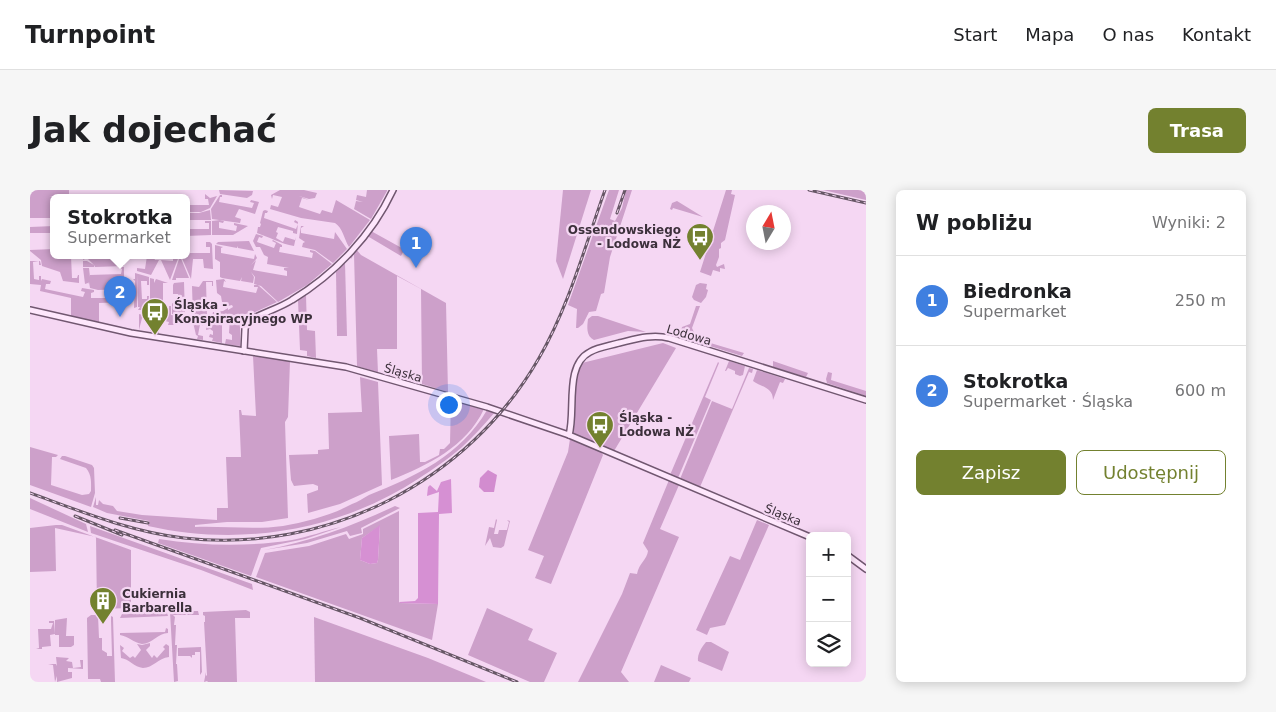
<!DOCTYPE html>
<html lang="pl">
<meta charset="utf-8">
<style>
:root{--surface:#fff;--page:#f6f6f6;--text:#202124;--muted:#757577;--line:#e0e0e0;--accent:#73812f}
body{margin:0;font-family:"DejaVu Sans",sans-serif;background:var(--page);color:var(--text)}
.controls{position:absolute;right:15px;bottom:15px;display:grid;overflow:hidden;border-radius:8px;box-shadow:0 2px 12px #0003}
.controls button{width:45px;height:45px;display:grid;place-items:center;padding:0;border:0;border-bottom:1px solid var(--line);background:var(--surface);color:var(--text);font:25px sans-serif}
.compass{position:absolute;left:716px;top:15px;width:45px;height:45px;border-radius:50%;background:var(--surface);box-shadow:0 2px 12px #0003;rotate:10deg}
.you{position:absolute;left:418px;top:214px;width:18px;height:18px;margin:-12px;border:4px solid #fff;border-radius:50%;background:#1a73e8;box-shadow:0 0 0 8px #1a73e833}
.badge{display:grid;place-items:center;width:32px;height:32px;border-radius:50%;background:var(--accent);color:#fff;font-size:16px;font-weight:700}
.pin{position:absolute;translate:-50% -41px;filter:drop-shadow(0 1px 2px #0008)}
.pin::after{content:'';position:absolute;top:26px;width:18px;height:15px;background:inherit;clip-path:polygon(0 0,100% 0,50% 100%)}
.popup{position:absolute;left:20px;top:4px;width:140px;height:65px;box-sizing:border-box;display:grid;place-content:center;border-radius:8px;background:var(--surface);filter:drop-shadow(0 1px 4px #0005);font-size:16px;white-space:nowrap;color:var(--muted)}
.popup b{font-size:19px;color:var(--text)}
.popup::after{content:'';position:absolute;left:50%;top:100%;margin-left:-10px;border:10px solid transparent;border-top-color:var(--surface)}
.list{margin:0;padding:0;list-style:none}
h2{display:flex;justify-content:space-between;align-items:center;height:65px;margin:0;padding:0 20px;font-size:21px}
h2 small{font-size:16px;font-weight:400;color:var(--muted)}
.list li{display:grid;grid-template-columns:32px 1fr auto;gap:15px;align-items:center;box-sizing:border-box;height:90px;padding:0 20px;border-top:1px solid var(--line)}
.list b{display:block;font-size:19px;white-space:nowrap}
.list p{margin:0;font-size:16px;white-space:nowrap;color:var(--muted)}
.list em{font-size:16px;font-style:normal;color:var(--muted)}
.actions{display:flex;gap:10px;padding:15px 20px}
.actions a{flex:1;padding:11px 0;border:1px solid var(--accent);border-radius:8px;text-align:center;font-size:18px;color:var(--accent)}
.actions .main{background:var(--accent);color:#fff}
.icon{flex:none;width:28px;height:28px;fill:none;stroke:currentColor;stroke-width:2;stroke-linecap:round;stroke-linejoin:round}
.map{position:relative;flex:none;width:836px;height:492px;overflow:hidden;border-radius:8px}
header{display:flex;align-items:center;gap:30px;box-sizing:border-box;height:70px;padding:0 25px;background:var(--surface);border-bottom:1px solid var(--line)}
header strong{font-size:24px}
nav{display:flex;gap:28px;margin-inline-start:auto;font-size:18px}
.intro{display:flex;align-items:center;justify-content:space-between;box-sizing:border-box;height:120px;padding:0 30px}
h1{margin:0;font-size:35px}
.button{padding:12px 22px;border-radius:8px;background:var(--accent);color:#fff;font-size:18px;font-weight:700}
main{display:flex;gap:30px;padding:0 30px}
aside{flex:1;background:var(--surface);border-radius:8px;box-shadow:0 2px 12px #0003}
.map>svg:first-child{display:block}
</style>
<header>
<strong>Turnpoint</strong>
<nav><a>Start</a><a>Mapa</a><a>O nas</a><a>Kontakt</a></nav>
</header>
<div class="intro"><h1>Jak dojechać</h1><a class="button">Trasa</a></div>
<main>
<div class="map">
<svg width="836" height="492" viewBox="0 0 836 492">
<rect width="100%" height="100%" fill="#f5d7f3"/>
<g fill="#cda0ca" fill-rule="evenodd">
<path d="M0,0H39V5L19,7H36L24,8V28H0Z"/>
<path d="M189,0L223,1L222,5L217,8L190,4Z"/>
<path d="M250,0H274L287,3L285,8L279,9L269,6L279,10L272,8L269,17L290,24L292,20L302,23L306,10L340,30L319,57C314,49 313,38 305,33L271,28L240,19L241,15L248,17L252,7L243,5L242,9L241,5Z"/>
<path d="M337,0H357V1L341,29L324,19L326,11L333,12L326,10L327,5L336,7Z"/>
<path d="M533,0H561L533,89L526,71Z"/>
<path d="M579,0H589L580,29L585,31L592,18L596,0H602L580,67L574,103L571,104L566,121L559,122L553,134L548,138H546L547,119L538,115Z"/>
<path d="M696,0H702L701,4L705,5L695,50L691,53V58L689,59V67L686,75L687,77L694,74L695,79L690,78V82L683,80L681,86L670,82Z"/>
<path d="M793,0H836V10Z"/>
<path d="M175,4L180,8L187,6L180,18L171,22H156V15H179L178,9H175Z"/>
<path d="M190,5H192V7H190L189,12L222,18L224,13L220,12L221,10L229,12L225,24L209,19L205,27L211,29L210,33L182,29L181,19Z"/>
<path d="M647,11L673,27L643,18L642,20L640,19L642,13Z"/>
<path d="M180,20L181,30H156V23H169Z"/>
<path d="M235,20L238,21L237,23H235L234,28L266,39L268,34L264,32L265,30L268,32L267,44L263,43V41L248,37L246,42L248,43L246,48L253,52L255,47L265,50L266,47L264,56C251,54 239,47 227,43L228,37H230L231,34L230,33L233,21Z"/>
<path d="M190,30L194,31L193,33L189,32V38L206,41L207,36L204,35V33L218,36L203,45H182V31Z"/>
<path d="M175,31H181V45L156,46V39H179V33H175Z"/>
<path d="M24,36V43H0V37Z"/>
<path d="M271,36H274L271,38V43L304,49L305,42L317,59L303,73L285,60L272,57L273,53L275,52L269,48Z"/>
<path d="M341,41L379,62L374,60L371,66L339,47L337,45Z"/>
<path d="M226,44L233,46L232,48L229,47L227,52L244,58L246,53L242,51L243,50L252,55V57H250L249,62L282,68L283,63L280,62V60L285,61L302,74L277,95L248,112L231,96L224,94L225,87L221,82L224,87L223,93L211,91L212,87L210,91L192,88L190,87V72L185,69V55L193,57L191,58V63L224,69L225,64L227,68L221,75L226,70L223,80L257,86V81L254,80V78H259L237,74L238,67L234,65L230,57H226L223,51Z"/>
<path d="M219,51L224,61L208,58L207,56V58L186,54L188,52Z"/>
<path d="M176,52H180L182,54L183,79L174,78L173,69H163L161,89L151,66H156V63H180V57H176Z"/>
<path d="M24,59V66H41L42,88H47L48,85H49V93L33,91L30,82L12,76L11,70L0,61V60Z"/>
<path d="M326,59L331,65L416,113L418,202L392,194L391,99L367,86V159H347L348,183L327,176L324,64L321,69L320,66Z"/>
<path d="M53,66H94V76L65,77L64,75V77H53V71H57L64,75L57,68L53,70Z"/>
<path d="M117,66H123L125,70H129L121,85L107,81V78L115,79Z"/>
<path d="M143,66H149L140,90L131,70L143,71Z"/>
<path d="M150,66L159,88H146V90H142Z"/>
<path d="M0,71H10L11,75H9V71L3,72L4,89L9,90V86H11V91L12,89L21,91L20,94H16L15,99L53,107L55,102L51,101L52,98L64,100V102L61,103V108H92V102L89,100H95V112L69,113V132L41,126V108L10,101L11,95L0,94Z"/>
<path d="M315,73L317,146H307L306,82Z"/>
<path d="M88,77H94V99L68,100L60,98L59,92L58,94V93L55,94L53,78H59L60,87V85L91,84L92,79Z"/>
<path d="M105,83L119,87V95H117V91H111L112,109H117V106H119L118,114L114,117L124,116V112H120V88L124,89V93L126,89L138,93H133V120H139V116H141V125L150,126L149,131H146L145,135H138L139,132L135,131L136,124L129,122V143L120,141L122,130L121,126H118V128H112L109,140V124L113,125V120H108L110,117H108L107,85V117L104,118L105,91L103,89H105Z"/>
<path d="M194,89L196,92L194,91L193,97L226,103L228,97H224V95H228L247,112L210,129V156L195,154L196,149L202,150V145L199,143L200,129H190V135H192V153L182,151L183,148L179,147L180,144L183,145V141L180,139L176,140L177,131H174L172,136V134H170L168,145L173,146V150L157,148L167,149L168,146L166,145L162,128L142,124V113L149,114L148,104H143V95L144,93L154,92L155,126L161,127V123H162L163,128L162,96L169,97L173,91H183V96H182V92H176L177,126H182L183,122H184L185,126V122L193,121L198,118V120L203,117L202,115L198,116L192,112L191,106L187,103L186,90Z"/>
<path d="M670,93L677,94L676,99L678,100L676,107L671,113L664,110L662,107L666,95Z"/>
<path d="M276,105L277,140L285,141L286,168L277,166V161L270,160L268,110Z"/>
<path d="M666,116H670L662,138L667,149L714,163L712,166L654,148L651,142L652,137L660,134Z"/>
<path d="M562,126H568L616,142L598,141L564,150C556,146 557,137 558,129Z"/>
<path d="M633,153L646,158L584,261L545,245L543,241C544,219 541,193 552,173Z"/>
<path d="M223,166L260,171L258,227L255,232L258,328L232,332H197L165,335V337C194,336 224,340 253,336C276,332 302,325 322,314C328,312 333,308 339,305C385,287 431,265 457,220L465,222C454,235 443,247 431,258C417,270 403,279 388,289C308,341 211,357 118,336L119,331L77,323L63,317L66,307V315H68L69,310L73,314L83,316L87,321L112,325L187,330V318H198L196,267H211L209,220H211L212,225L226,226Z"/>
<path d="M699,171L715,176L713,185L710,186L705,184V181L698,178L696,181H695Z"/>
<path d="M743,171L778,183L776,187L743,177Z"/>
<path d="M688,172L689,173L675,207L681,210L648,288L640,285Z"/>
<path d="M719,178L723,179L722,183L719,182L670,297L650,289L682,211L702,219Z"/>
<path d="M727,180L755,189L753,193L750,192L743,210C743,197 731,197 723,191Z"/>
<path d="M798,182L802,183L801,190L836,201V206L797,193L796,189Z"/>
<path d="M330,187L348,192L352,295L310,314L278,323L277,304L288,300V296L283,294L264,296L261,290L259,265L288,264V260L299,259L298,223L332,222Z"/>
<path d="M421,210L454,219C436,257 398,275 361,290L359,246L389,244L390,272H395L409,265L410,259H414L420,253Z"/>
<path d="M540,249L571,262L573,265L521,394L505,388L514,366L498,360L538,262Z"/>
<path d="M0,257L28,265L26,267H22L21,295L52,305L59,304L61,301C61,293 62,285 56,278L30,269L32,266H35L62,275L64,278L65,303L61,317L0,295Z"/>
<path d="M639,290L649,295L630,339L649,347L591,482L599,492H548L592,404L600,383L607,384C609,373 617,370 618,361L613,353Z"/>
<path d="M0,308L56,334L58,342L0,319Z"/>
<path d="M365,316L370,318L331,338L332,343L320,346L317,341L277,353L234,360C280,352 322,336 365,316Z"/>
<path d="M369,321V412L370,413L408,414L402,450L226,387L235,363L279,356L316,344L319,349L333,344V339ZM350,336L348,370L347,373L340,374L330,370L332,348Z"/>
<path d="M466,329L467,330L464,344H468L469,340H477L479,332L477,330L480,331L474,356L471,358L463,357L460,348L455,356L459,337L464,338Z"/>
<path d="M727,330L739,335L695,435L680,438L677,445L666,440L700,366L710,370Z"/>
<path d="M26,335H32L101,360V418L67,419L66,347L25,338L26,381L0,382V338Z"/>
<path d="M60,336L222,394L223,400L171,380L61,343Z"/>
<path d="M311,337L275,349L231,358L221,386L128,353L129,349C173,356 218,357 262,350C278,347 294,341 311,337Z"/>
<path d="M457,418L503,439L498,450L527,463L514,492H500L438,465Z"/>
<path d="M216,420L220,422V428H205L207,492H178L177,491L174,492L176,482V486L177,485L174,432H175V426L173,425V422Z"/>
<path d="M160,421H168L169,425H143L145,427L144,435H146L145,455H147L146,474H147L148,491L144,492L140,422H151L157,425Z"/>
<path d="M135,422L137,423L138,426L90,428L92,424Z"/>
<path d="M61,425H68L69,448H72V460L77,463V466H82L81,431V426L83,427L85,492H71L70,489H58L57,430V428Z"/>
<path d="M284,427L398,468L456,492H285Z"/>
<path d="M37,428L36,446H44V455L41,457H29V445H25V430Z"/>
<path d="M19,431H24L25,444L20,445L21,456L12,457V459H6L9,458L8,439H21L23,433H19Z"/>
<path d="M136,438L138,439V443C128,443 122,454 112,454C104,453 98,446 90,445V443L135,442Z"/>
<path d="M676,452H681L699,462L692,481L668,471C667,464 672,457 676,452Z"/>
<path d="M120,453V456L116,460L122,468L124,465L127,468L135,459L133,457L136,454L139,456V467C128,468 123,478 113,478C104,477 99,469 91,468L90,455L94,458L92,461L100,468L103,466L105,468L111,460L107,454L112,455Z"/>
<path d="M171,457L172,482L170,485V462H165V465H162V468L160,466C155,466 153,466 148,466V458Z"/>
<path d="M26,467L39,468L36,471L42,472L43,478L51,477L50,470H53V479L38,478V482H42V488L27,492V486L25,492L23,475L18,474H26L27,476Z"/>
<path d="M631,475L661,488L659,492H624Z"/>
</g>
<g fill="#d690d3">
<path d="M421,289L422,323L409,324L408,414L370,413L369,412L385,411L388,408V323L408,322L409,302L397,306L398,297L400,295L407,301L411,292Z"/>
<path d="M350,335L348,370L347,373L340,374L330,370L332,348Z"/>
</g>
<path fill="#d28ccf" d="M458,280L467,285L464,302H454L449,297L450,288Z"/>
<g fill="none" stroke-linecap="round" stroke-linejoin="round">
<defs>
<g id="secondary">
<path d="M0,120L101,143L316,177L457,217L539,245L780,347"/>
<path d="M214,161L215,139L217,132C231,123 248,119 262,110C305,84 342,45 363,0"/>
<path d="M539,245C546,221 534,175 560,162C569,157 579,156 589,153C606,149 621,144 639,148L836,210"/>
<path d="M817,365L836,379"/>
</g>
</defs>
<use href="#secondary" stroke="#715770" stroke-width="8"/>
<use href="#secondary" stroke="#fee7fc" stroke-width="5"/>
<defs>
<g id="rail">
<path d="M779,0L836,13"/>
<path d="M587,23L595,0"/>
<path d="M0,303C50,321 101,342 154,348C297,364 438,292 509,168C539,116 555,56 575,0"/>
<path d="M45,326L92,345"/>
<path d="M90,328L118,333"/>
<path d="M85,340L330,428L487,492"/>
</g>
</defs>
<use href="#rail" stroke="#675766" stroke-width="3"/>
<use href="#rail" stroke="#f5d7f3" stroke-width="1" stroke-dasharray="4" stroke-linecap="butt"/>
</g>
<defs>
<symbol id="bus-pin" viewBox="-11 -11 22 30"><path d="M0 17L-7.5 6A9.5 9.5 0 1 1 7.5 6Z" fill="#73812f" stroke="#f5d7f3"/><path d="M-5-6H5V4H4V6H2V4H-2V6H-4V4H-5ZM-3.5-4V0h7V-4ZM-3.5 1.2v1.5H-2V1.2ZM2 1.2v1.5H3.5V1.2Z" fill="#fff"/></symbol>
<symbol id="building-pin" viewBox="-11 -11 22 30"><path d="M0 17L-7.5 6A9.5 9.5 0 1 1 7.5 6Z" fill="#73812f" stroke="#f5d7f3"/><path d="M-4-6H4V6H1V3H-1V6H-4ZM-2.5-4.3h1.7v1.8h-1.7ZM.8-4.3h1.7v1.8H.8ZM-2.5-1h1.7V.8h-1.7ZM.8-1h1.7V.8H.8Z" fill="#fff"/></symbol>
</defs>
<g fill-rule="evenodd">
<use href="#bus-pin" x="654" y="31" width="32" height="43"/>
<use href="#bus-pin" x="109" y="106" width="32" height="43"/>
<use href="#bus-pin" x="554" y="219" width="32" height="43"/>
<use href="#building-pin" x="57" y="395" width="32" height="43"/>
</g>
<g text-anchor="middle" stroke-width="4.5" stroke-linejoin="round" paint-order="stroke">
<g font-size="12" font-weight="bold" fill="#3c303b" stroke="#f5d7f3" text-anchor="start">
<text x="651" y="44" text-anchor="end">Ossendowskiego<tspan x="651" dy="14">- Lodowa NŻ</tspan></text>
<text x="144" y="119">Śląska -<tspan x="144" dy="14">Konspiracyjnego WP</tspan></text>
<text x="589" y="232">Śląska -<tspan x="589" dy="14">Lodowa NŻ</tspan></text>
<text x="92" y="408">Cukiernia<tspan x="92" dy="14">Barbarella</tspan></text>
</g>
<g font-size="12" fill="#3c303b" stroke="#f5d7f3">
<text transform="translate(659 145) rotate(16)" y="4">Lodowa</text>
<text transform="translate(373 183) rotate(16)" y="4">Śląska</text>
<text transform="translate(753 325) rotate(22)" y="4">Śląska</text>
</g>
</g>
</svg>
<div class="controls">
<button>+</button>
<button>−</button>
<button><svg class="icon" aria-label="layers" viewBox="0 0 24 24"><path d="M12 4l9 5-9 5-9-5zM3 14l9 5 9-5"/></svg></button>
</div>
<svg class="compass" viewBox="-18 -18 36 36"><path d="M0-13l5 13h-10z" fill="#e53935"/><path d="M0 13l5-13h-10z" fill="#757577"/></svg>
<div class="you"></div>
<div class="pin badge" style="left:386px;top:78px;background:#3f7fe0">1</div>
<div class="pin badge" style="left:90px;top:127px;background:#3f7fe0">2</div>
<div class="popup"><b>Stokrotka</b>Supermarket</div>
</div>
<aside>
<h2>W pobliżu<small>Wyniki: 2</small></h2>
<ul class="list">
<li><span class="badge" style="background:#3f7fe0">1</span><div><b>Biedronka</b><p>Supermarket</p></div><em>250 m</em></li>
<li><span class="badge" style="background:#3f7fe0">2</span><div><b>Stokrotka</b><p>Supermarket · Śląska</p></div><em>600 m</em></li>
</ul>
<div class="actions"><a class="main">Zapisz</a><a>Udostępnij</a></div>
</aside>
</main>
